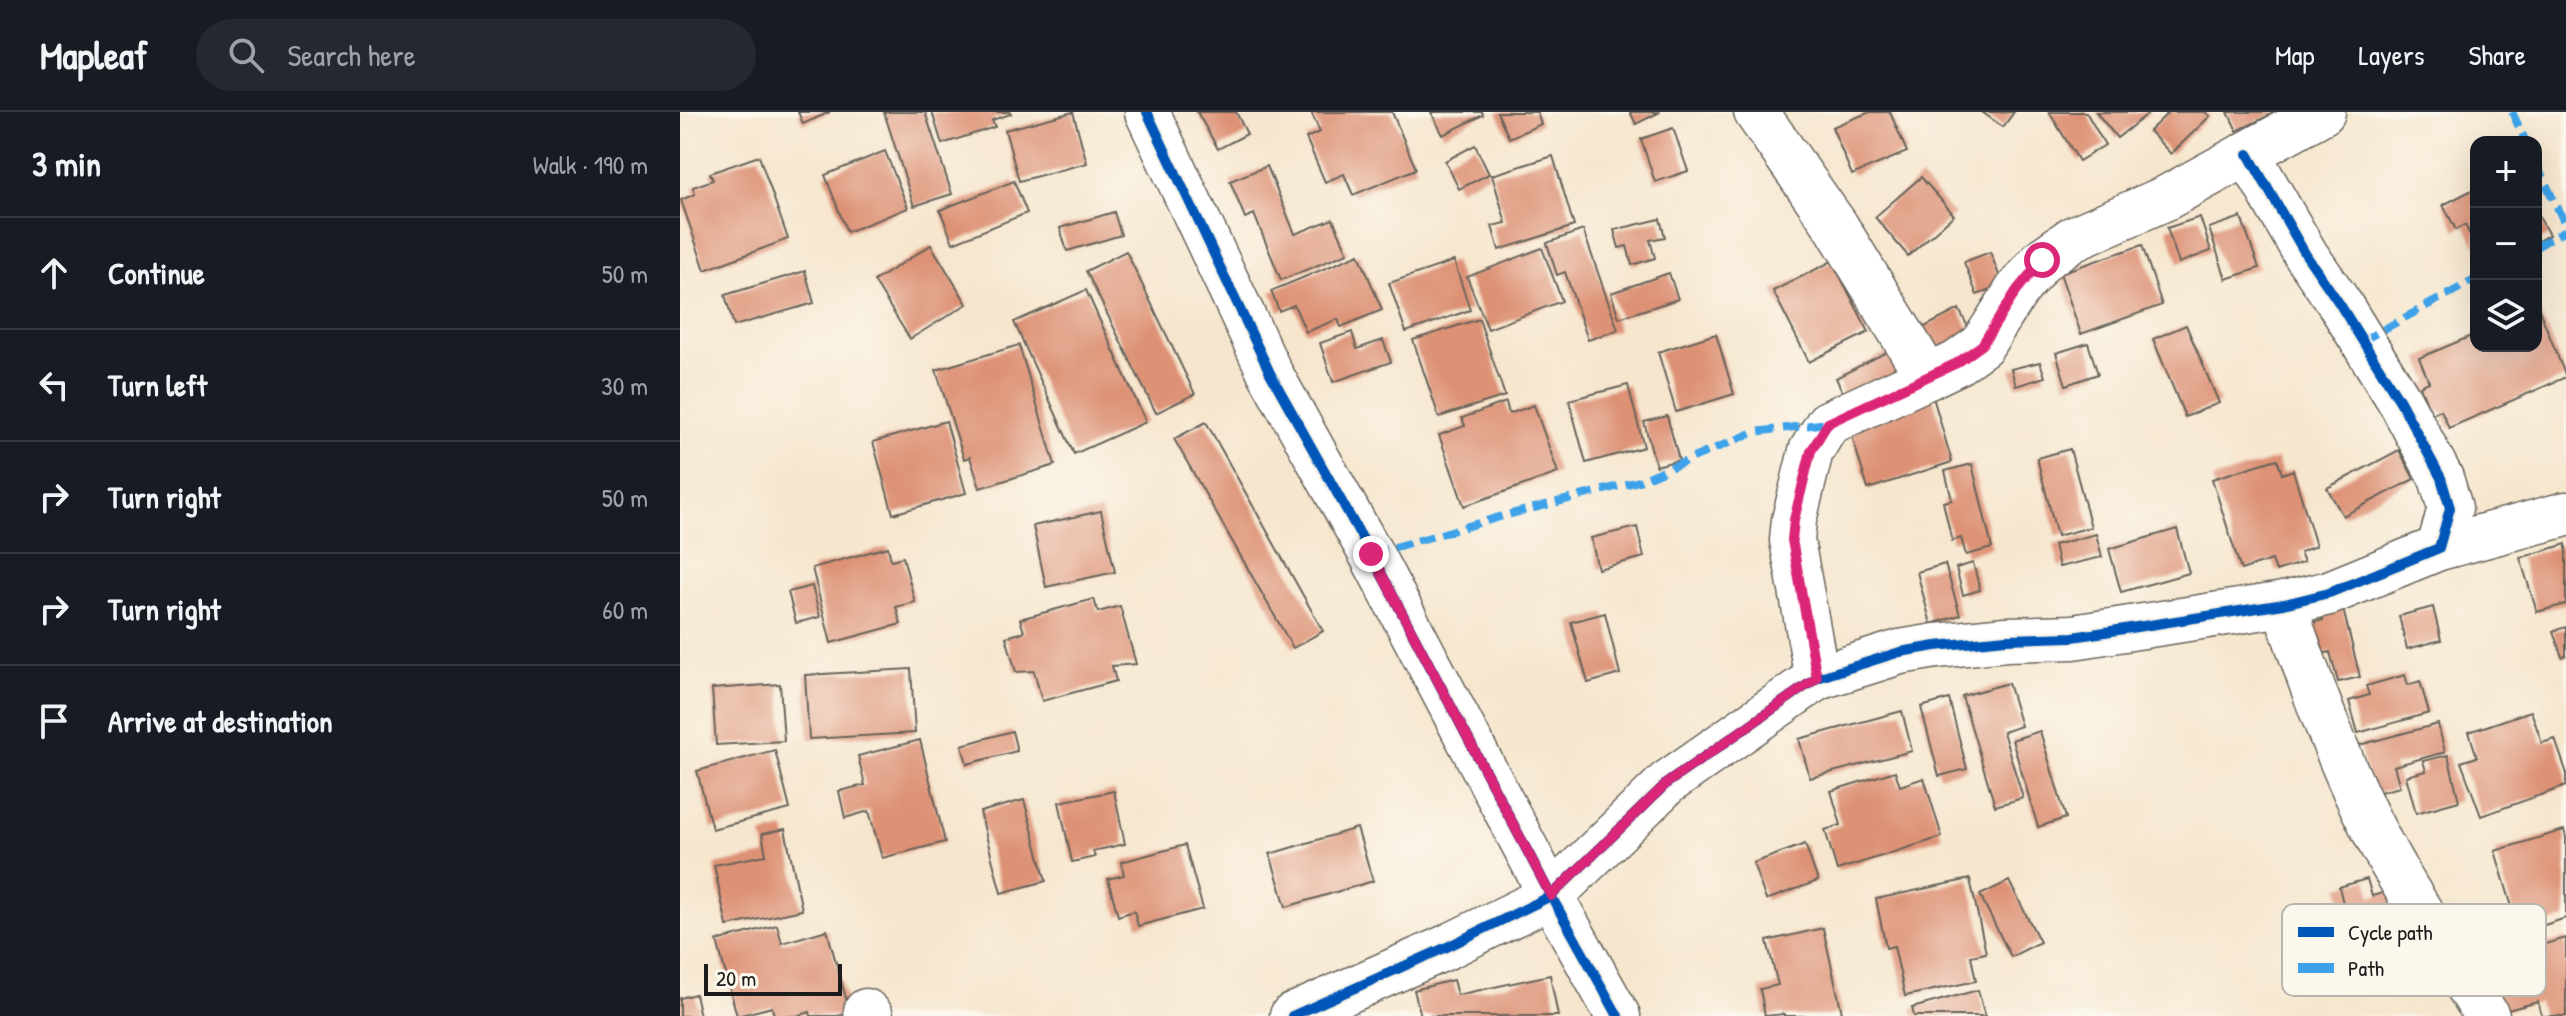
<!DOCTYPE html>
<meta charset="utf-8">
<style>
:root{--surface:#171b24;--page:#242831;--text:#f1f3f6;--muted:#9ea1a6;--line:#363941}
body{margin:0;font-family:"Patrick Hand",sans-serif;background:var(--page);color:var(--text)}
.controls{position:absolute;right:24px;top:24px;display:grid;overflow:hidden;border-radius:16px;box-shadow:0 8px 32px #0002}
.controls button{width:72px;height:72px;display:grid;place-items:center;padding:0;border:0;border-bottom:2px solid var(--line);background:var(--surface);color:var(--text);font:40px sans-serif}
.scale{position:absolute;left:24px;bottom:20px;width:138px;box-sizing:border-box;padding-left:8px;border:4px solid #1c1c1c;border-top:0;font-size:22px;line-height:28px;white-space:nowrap;color:#1c1c1c;-webkit-text-stroke:6px #fbf7ec;paint-order:stroke}
.stop{position:absolute;width:24px;height:24px;margin:-18px;border:6px solid #db2777;border-radius:50%;background:#fff}
.stop.end{background:#db2777;border-color:#fff;box-shadow:0 2px 8px #0008}
.list{margin:0;padding:0;list-style:none}
h2{display:flex;justify-content:space-between;align-items:center;height:104px;margin:0;padding:0 32px;font-size:34px}
h2 small{font-size:26px;font-weight:400;color:var(--muted)}
.list li{display:grid;grid-template-columns:52px 1fr auto;gap:24px;align-items:center;box-sizing:border-box;height:112px;padding:0 32px;border-top:2px solid var(--line)}
.list b{display:block;font-size:30px;white-space:nowrap}
.list em{font-size:26px;font-style:normal;color:var(--muted)}
.icon{flex:none;width:44px;height:44px;fill:none;stroke:currentColor;stroke-width:2;stroke-linecap:round;stroke-linejoin:round}
.map{position:relative;flex:none;width:1886px;height:904px;overflow:hidden}
header{display:flex;align-items:center;gap:48px;box-sizing:border-box;height:112px;padding:0 40px;background:var(--surface);border-bottom:2px solid var(--line)}
header strong{font-size:38px}
nav{display:flex;gap:44px;margin-inline-start:auto;font-size:28px}
.search{width:560px;height:72px;background:var(--page);display:flex;align-items:center;gap:20px;box-sizing:border-box;padding:0 28px;border-radius:44px;color:var(--muted);font-size:30px}
main{display:flex}
aside{flex:1;background:var(--surface)}
.map>svg:first-child{display:block}
</style>
<header>
<strong>Mapleaf</strong>
<div class="search"><svg class="icon" aria-label="search" viewBox="0 0 24 24"><circle cx="10" cy="10" r="6"/><path d="M15 15l6 6"/></svg>Search here</div>
<nav><a>Map</a><a>Layers</a><a>Share</a></nav>
</header>
<main>
<aside>
<h2>3 min<small>Walk · 190 m</small></h2>
<ul class="list">
<li><svg class="icon" aria-label="ahead" viewBox="0 0 24 24"><path d="M12 20V5M6 11l6-6 6 6"/></svg><div><b>Continue</b></div><em>50 m</em></li>
<li><svg class="icon" aria-label="left" viewBox="0 0 24 24"><path d="M17 20v-9H6M10 6l-5 5 5 5"/></svg><div><b>Turn left</b></div><em>30 m</em></li>
<li><svg class="icon" aria-label="right" viewBox="0 0 24 24"><path d="M7 20v-9h11M14 6l5 5-5 5"/></svg><div><b>Turn right</b></div><em>50 m</em></li>
<li><svg class="icon" aria-label="right" viewBox="0 0 24 24"><path d="M7 20v-9h11M14 6l5 5-5 5"/></svg><div><b>Turn right</b></div><em>60 m</em></li>
<li><svg class="icon" aria-label="arrive" viewBox="0 0 24 24"><path d="M6 21V4h12l-3 4 3 4H6"/></svg><div><b>Arrive at destination</b></div></li>
</ul>
</aside>
<div class="map">
<svg width="1886" height="904" viewBox="0 0 1886 904">
<rect width="100%" height="100%" fill="#fbf7ec"/>
<filter id="ink" filterUnits="userSpaceOnUse"><feTurbulence type="fractalNoise" baseFrequency=".0125" numOctaves="2"/><feDisplacementMap in="SourceGraphic" scale="16" xChannelSelector="R" yChannelSelector="G"/><feConvolveMatrix kernelMatrix="1 2 1 2 8 2 1 2 1" color-interpolation-filters="sRGB"/></filter>
<filter id="wash" filterUnits="userSpaceOnUse"><feTurbulence type="fractalNoise" baseFrequency=".006" numOctaves="4" result="noise"/><feDisplacementMap in="SourceGraphic" scale="32" xChannelSelector="R" yChannelSelector="G"/><feGaussianBlur stdDeviation="1.8" result="paint"/><feColorMatrix in="noise" values="0 0 0 0 0 0 0 0 0 0 0 0 0 0 0 0 0 1.4 0 .05"/><feComposite in="paint" operator="in"/></filter>
<g filter="url(#wash)">
<rect width="100%" height="100%" fill="#f6e6ce"/>
<g id="blocks">
<g fill="#dd9174">
<path d="M118,0H150L123,12Z"/>
<path d="M204,0H245L272,82L234,94Z"/>
<path d="M252,0H330L331,2L312,8L315,15L262,32Z"/>
<path d="M393,0L407,51L339,69L325,18Z"/>
<path d="M517,0H556L567,22L538,37Z"/>
<path d="M631,0H712L736,57L673,83L664,62L645,70L626,26L640,20Z"/>
<path d="M751,0H802L803,3L763,23Z"/>
<path d="M817,0H857L861,12L829,26Z"/>
<path d="M950,0H980L956,12Z"/>
<path d="M1190,0H1210L1227,40L1172,63L1152,15Z"/>
<path d="M1302,0H1334L1323,15Z"/>
<path d="M1369,0H1406L1425,33L1399,49Z"/>
<path d="M1416,0H1470L1437,26Z"/>
<path d="M1489,0H1525L1530,4L1491,42L1469,19Z"/>
<path d="M1548,0H1596L1557,19Z"/>
<path d="M993,16L1008,59L975,70L961,27Z"/>
<path d="M795,33L809,62L779,77L765,49Z"/>
<path d="M205,39L228,96L167,120L145,63Z"/>
<path d="M79,44L108,127L25,158L1,88L15,82L13,75L33,68L30,61Z"/>
<path d="M873,44L894,114L819,138L812,114L826,111L812,63Z"/>
<path d="M587,54L615,122L653,107L668,141L601,168L574,102L565,106L550,69Z"/>
<path d="M1241,65L1274,103L1228,144L1195,105Z"/>
<path d="M334,69L347,101L273,131L260,98Z"/>
<path d="M1796,76V135L1785,113L1776,118L1763,93Z"/>
<path d="M1856,99L1869,123L1856,130Z"/>
<path d="M434,100L441,123L387,139L380,116Z"/>
<path d="M1520,105L1531,139L1499,151L1487,116Z"/>
<path d="M1561,105L1579,156L1546,167L1529,116Z"/>
<path d="M980,107L985,125L970,128L975,146L952,153L947,134L939,136L934,118Z"/>
<path d="M903,118L938,218L908,228L885,160L877,163L867,131Z"/>
<path d="M251,133L287,192L230,227L194,169Z"/>
<path d="M1462,133L1482,193L1401,222L1380,161Z"/>
<path d="M862,136L882,189L808,217L787,165Z"/>
<path d="M446,139L515,282L476,301L406,159Z"/>
<path d="M1310,140L1323,173L1297,183L1284,150Z"/>
<path d="M679,142L702,198L661,215L658,207L626,220L614,193L599,199L591,179Z"/>
<path d="M774,149L790,198L726,220L709,171Z"/>
<path d="M1152,149L1189,220L1129,250L1093,179Z"/>
<path d="M125,159L134,191L54,214L45,183Z"/>
<path d="M989,161L998,187L939,206L931,181Z"/>
<path d="M406,178L466,310L394,342L334,210Z"/>
<path d="M1856,190L1886,265L1769,316L1761,298L1751,302L1740,274L1749,270L1739,246L1796,222V234H1856Z"/>
<path d="M1279,197L1294,227L1248,250L1233,221Z"/>
<path d="M799,207L825,284L759,305L733,228Z"/>
<path d="M1506,213L1539,291L1505,305L1473,227Z"/>
<path d="M672,220L677,237L703,228L711,250L653,270L640,231Z"/>
<path d="M1036,222L1054,282L996,300L978,240Z"/>
<path d="M1408,231L1418,262L1386,273L1376,241Z"/>
<path d="M339,233L375,353L300,376L290,345L284,347L256,258Z"/>
<path d="M1216,235L1231,265L1170,296L1156,266Z"/>
<path d="M1360,250L1365,265L1336,274L1331,257Z"/>
<path d="M948,273L964,335L906,351L889,288Z"/>
<path d="M1253,285L1272,350L1188,377L1168,311Z"/>
<path d="M826,290L829,302L854,293L878,361L784,394L759,323L785,314L782,306Z"/>
<path d="M987,304L999,348L976,354L964,310Z"/>
<path d="M266,309L286,381L213,402L193,330Z"/>
<path d="M526,310L643,519L613,536L494,327Z"/>
<path d="M1390,337L1411,415L1377,424L1357,346Z"/>
<path d="M1719,338L1734,367L1663,404L1647,376Z"/>
<path d="M1597,347L1602,362L1613,358L1636,434L1620,440L1624,450L1596,459L1592,448L1561,458L1532,367Z"/>
<path d="M1292,352L1312,436L1286,443L1281,426L1272,429L1263,390L1272,388L1265,359Z"/>
<path d="M421,399L435,460L366,475L353,414Z"/>
<path d="M957,415L964,445L918,457L911,426Z"/>
<path d="M1497,417L1509,461L1441,480L1429,437Z"/>
<path d="M1416,422L1422,445L1379,455L1374,433Z"/>
<path d="M1886,432V492L1857,500L1840,446Z"/>
<path d="M208,435L211,448L223,445L235,490L216,495L221,512L151,531L132,456Z"/>
<path d="M1293,451L1300,478L1283,483L1276,456Z"/>
<path d="M1265,452L1280,503L1251,512L1237,460Z"/>
<path d="M132,474L140,505L116,511L108,480Z"/>
<path d="M414,487L418,500L440,494L456,552L432,554L436,569L362,589L354,559L336,560L326,525L344,520L340,507Z"/>
<path d="M1662,493L1680,565L1658,570L1650,540L1638,543L1631,511L1643,508L1640,498Z"/>
<path d="M1753,495L1761,528L1727,537L1719,504Z"/>
<path d="M925,501L940,562L908,571L891,510Z"/>
<path d="M1886,515V544L1882,545L1873,519Z"/>
<path d="M231,557L235,621L129,627L125,563Z"/>
<path d="M1725,563L1728,573L1740,569L1749,601L1678,621L1669,589L1689,583L1686,574Z"/>
<path d="M1328,571L1341,614L1323,620L1343,686L1315,694L1282,584Z"/>
<path d="M100,572L104,629L36,633L32,577Z"/>
<path d="M1269,587L1287,657L1259,664L1241,595Z"/>
<path d="M1222,599L1232,639L1130,666L1119,627Z"/>
<path d="M1851,599L1862,631L1875,627L1886,659V674L1801,704L1781,650L1797,645L1789,620Z"/>
<path d="M1758,612L1765,640L1714,654L1720,675L1692,682L1679,633Z"/>
<path d="M332,619L337,639L287,652L282,633Z"/>
<path d="M1360,619L1386,706L1358,715L1332,628Z"/>
<path d="M240,628L265,730L202,746L189,699L165,706L159,679L185,673L178,644Z"/>
<path d="M95,638L110,697L32,717L17,659Z"/>
<path d="M1768,643L1779,689L1736,701L1726,664L1746,659L1743,649Z"/>
<path d="M1215,659L1220,674L1244,666L1262,725L1157,758L1145,718L1161,713L1151,679Z"/>
<path d="M434,679L445,732L413,739L415,745L392,750L379,690Z"/>
<path d="M344,688L366,769L321,781L300,700Z"/>
<path d="M677,716L693,769L606,795L590,742Z"/>
<path d="M105,717L122,798L47,814L34,753L86,743L82,722Z"/>
<path d="M1884,718L1886,725V806L1840,821L1815,739Z"/>
<path d="M1125,732L1138,769L1086,788L1073,751Z"/>
<path d="M505,733L523,797L458,814L454,799L438,804L428,767L444,763L441,750Z"/>
<path d="M1290,767L1306,841L1291,844L1296,869L1225,884L1214,834L1206,836L1196,787Z"/>
<path d="M1687,767L1692,784L1717,777L1735,850L1662,869L1643,796L1663,791L1659,775Z"/>
<path d="M1329,769L1360,830L1331,845L1300,783Z"/>
<path d="M97,813L102,831L147,818L170,901L157,904H131L130,900L117,904H94L92,895L57,904L37,829Z"/>
<path d="M1143,816L1162,901L1148,904H1104V902L1085,904L1080,877L1098,873L1087,829Z"/>
<path d="M1886,826V904H1862L1858,890L1816,901L1806,866L1849,854L1844,838Z"/>
<path d="M870,863L878,904H741L734,878L773,868L777,883Z"/>
<path d="M1298,878L1305,904H1234L1232,896Z"/>
<path d="M15,882L20,904H0V886Z"/>
</g>
</g>
</g>
<g filter="url(#ink)">
<use href="#blocks" fill-opacity="0" stroke="#68635a" stroke-width="2"/>
<g fill="none" stroke-linecap="round" stroke-linejoin="round">
<defs>
<g id="minor">
<path d="M467,0L590,261L691,442L871,784L938,904"/>
<path d="M1076,0L1156,114L1248,265L1148,311L1131,339L1114,408L1112,428L1137,566"/>
<path d="M1248,265L1277,251L1302,233L1337,178L1362,148L1392,127L1486,86L1643,0"/>
<path d="M1759,436L1886,402"/>
<path d="M1604,492C1629,569 1656,643 1692,715C1725,780 1768,842 1807,904"/>
<path d="M186,899L191,904"/>
<path d="M612,904L767,835L871,784L987,671L1137,566L1220,540L1256,534L1326,527L1393,525L1604,492L1649,481L1759,436L1770,396L1761,366L1721,291L1659,191L1626,143L1568,42"/>
</g>
</defs>
<use href="#minor" stroke="#68635a" stroke-width="47"/>
<use href="#minor" stroke="#fff" stroke-width="44"/>
<g stroke="#3da2ea" stroke-width="8" stroke-dasharray="16 8" stroke-linecap="butt">
<path d="M1832,0L1846,30"/>
<path d="M1856,51L1886,114"/>
<path d="M1856,135L1886,118"/>
<path d="M1682,229L1796,167"/>
<path d="M691,442L823,404L959,369L1074,320L1148,311"/>
</g>
<defs>
<g id="cycleway">
<path d="M467,0L590,261L691,442L871,784L938,904"/>
<path d="M612,904L767,835L871,784L987,671L1137,566L1220,540L1256,534L1326,527L1393,525L1604,492L1649,481L1759,436L1770,396L1761,366L1721,291L1659,191L1626,143L1568,42"/>
</g>
</defs>
<use href="#cycleway" stroke="#fbf7ec" stroke-width="15"/>
<use href="#cycleway" stroke="#0057b8" stroke-width="10"/>
</g>
</g>
<g fill="none" stroke-linecap="round" stroke-linejoin="round" filter="url(#ink)">
<path stroke="#db2777" stroke-width="10" d="M691,442L871,784L987,671L1137,566L1112,428L1114,408L1131,339L1148,311L1277,251L1302,233L1337,178L1362,148"/>
</g>
<rect x="1602" y="792" width="264" height="92" rx="12" fill="#fbf7ec" stroke="#b8b5ae" stroke-width="2"/>
<rect x="1618" y="815" width="36" height="10" fill="#0057b8"/>
<rect x="1618" y="851" width="36" height="10" fill="#3da2ea"/>
<g font-size="22" fill="#1c1c1c">
<text x="1668" y="828">Cycle path</text>
<text x="1668" y="864">Path</text>
</g>
</svg>
<div class="controls">
<button>+</button>
<button>−</button>
<button><svg class="icon" aria-label="layers" viewBox="0 0 24 24"><path d="M12 4l9 5-9 5-9-5zM3 14l9 5 9-5"/></svg></button>
</div>
<div class="scale">20 m</div>
<div class="stop" style="left:1362px;top:148px"></div>
<div class="stop end" style="left:691px;top:442px"></div>
</div>
</main>
